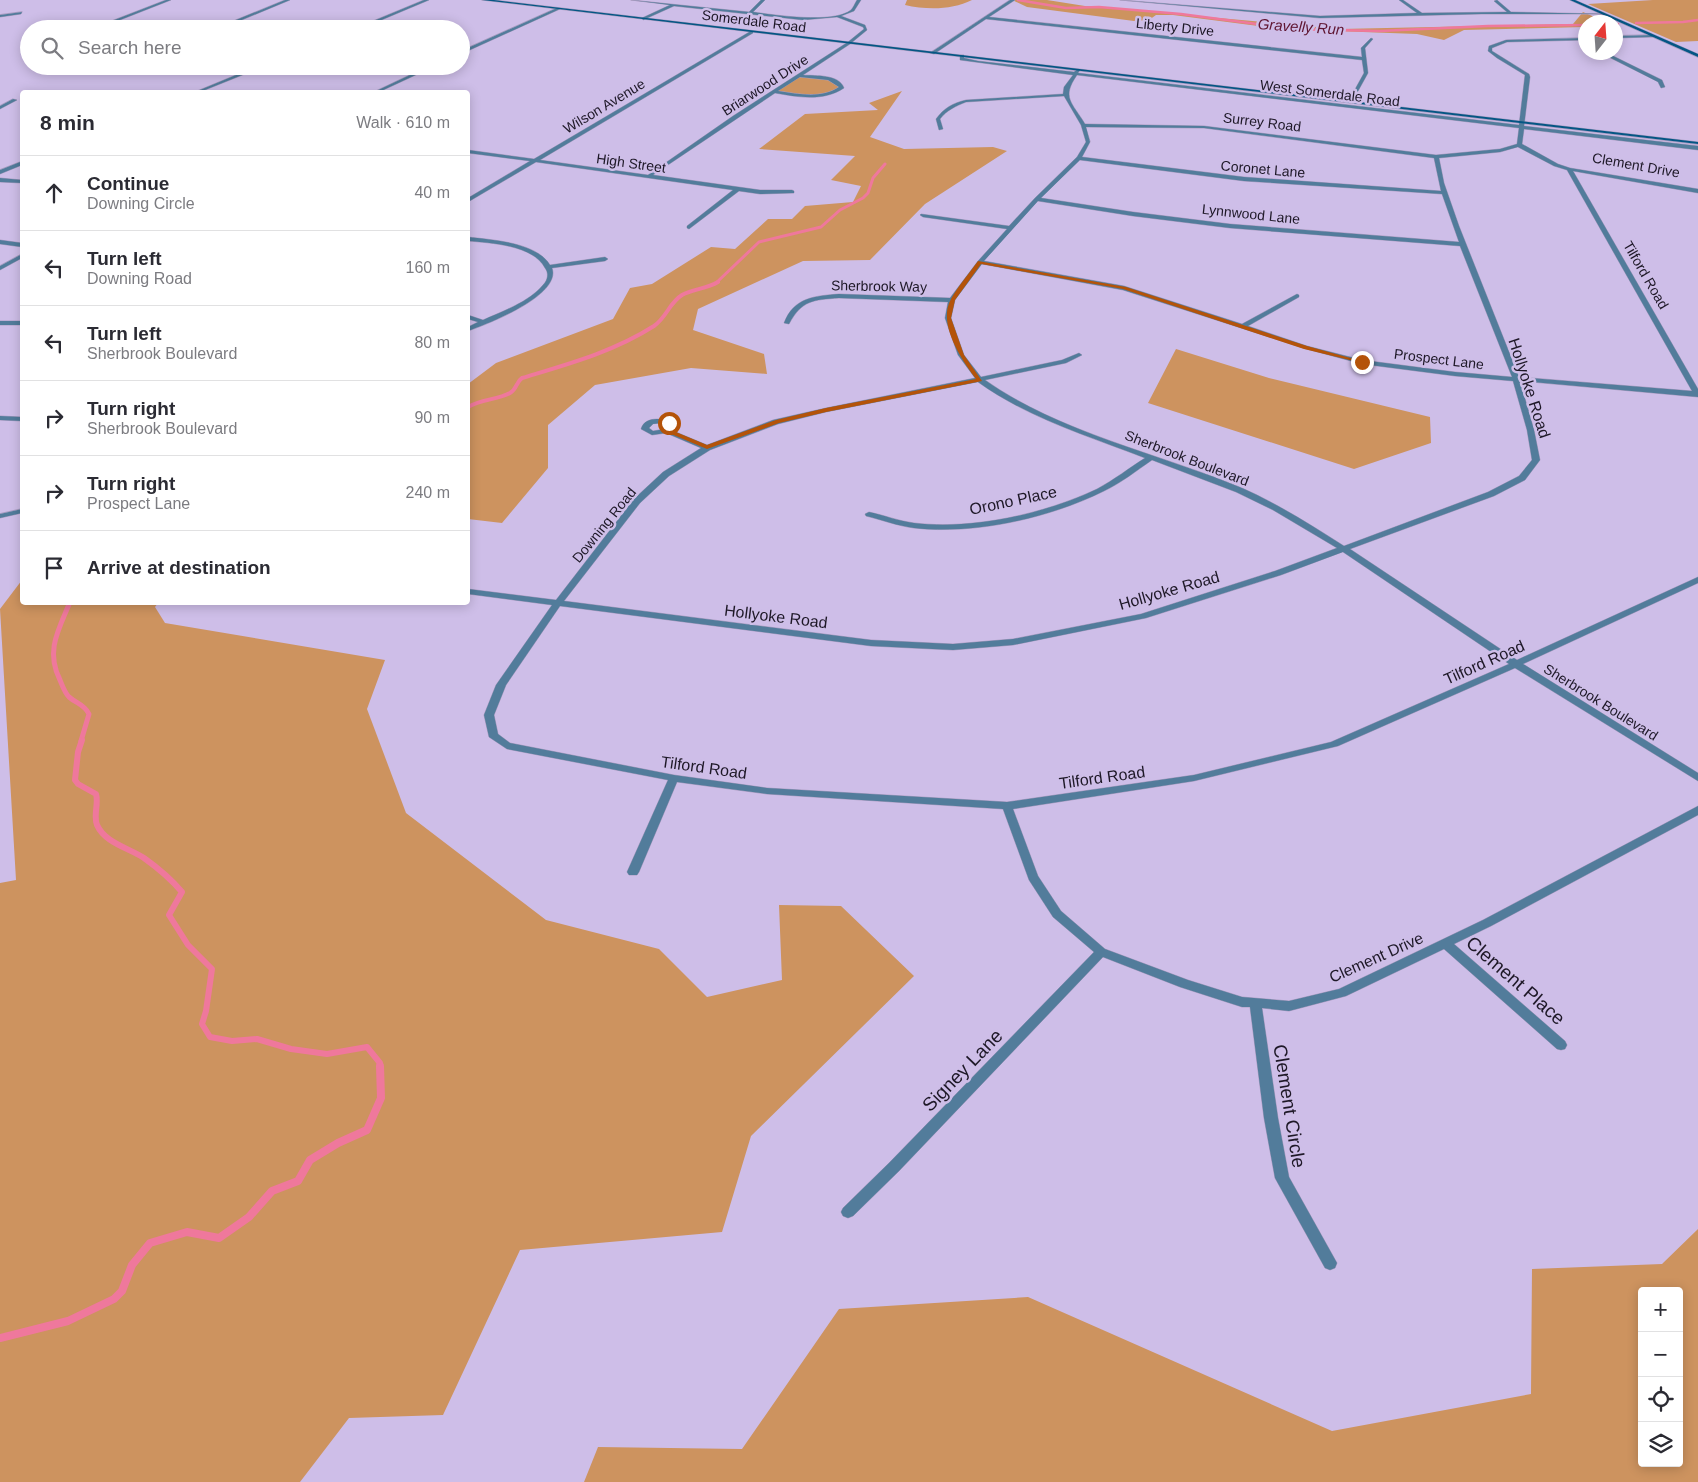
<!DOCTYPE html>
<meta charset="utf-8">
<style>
:root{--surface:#fff;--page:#f2f2f3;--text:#2b2b33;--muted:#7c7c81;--line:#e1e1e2}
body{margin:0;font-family:Arial,sans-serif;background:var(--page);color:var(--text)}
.controls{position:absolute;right:15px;bottom:15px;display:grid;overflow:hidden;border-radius:5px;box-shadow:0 2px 12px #0003}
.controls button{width:45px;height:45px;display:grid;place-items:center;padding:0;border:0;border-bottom:1px solid var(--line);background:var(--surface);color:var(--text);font:25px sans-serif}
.compass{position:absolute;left:1578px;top:15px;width:45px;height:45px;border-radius:50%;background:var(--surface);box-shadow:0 2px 12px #0003;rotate:17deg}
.stop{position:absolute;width:15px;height:15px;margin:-11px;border:4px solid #b45309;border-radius:50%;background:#fff}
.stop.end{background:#b45309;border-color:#fff;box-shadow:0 1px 5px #0008}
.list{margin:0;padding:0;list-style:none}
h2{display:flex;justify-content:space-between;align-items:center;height:65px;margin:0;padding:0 20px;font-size:21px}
h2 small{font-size:16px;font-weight:400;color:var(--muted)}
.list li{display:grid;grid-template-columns:32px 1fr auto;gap:15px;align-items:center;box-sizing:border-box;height:75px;padding:0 20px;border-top:1px solid var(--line)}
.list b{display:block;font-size:19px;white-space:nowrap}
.list p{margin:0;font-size:16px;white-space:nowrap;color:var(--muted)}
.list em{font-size:16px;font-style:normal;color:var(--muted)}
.icon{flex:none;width:28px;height:28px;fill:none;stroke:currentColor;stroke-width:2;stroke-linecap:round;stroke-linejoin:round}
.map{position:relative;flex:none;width:1698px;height:1482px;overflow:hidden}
.search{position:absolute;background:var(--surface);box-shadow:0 2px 12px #0003;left:20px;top:20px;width:450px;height:55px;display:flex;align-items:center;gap:12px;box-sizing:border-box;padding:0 18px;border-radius:28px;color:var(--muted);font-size:19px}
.panel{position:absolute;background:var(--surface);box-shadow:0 2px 12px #0003;left:20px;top:90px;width:450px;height:515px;border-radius:5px}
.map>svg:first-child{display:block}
</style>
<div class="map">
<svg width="1698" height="1482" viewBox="0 0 1698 1482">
<rect width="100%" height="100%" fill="#cebee8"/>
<g fill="#cd935f" fill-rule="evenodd">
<path d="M907,0H972C952,10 927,10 905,5Z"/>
<path d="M1012,0H1047L1085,6L1340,29L1573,24L1583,12L1606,22H1586L1585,27L1464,30L1444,40L1417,34L1282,29L1173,15H1156L1149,20L1134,21L1027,7Z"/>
<path d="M1653,0H1698V41L1676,42L1588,4Z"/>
<path d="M801,76L830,79L842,87C822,100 797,94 775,92Z"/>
<path d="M902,91L870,137L904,149L993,147L1007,151L925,204L870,260L803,261L698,309L693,330L764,354L767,374L691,368L595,385L548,425V468L502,523L468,519V384L496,363L613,319L630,288L652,284L711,247L735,249L768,219H792L805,206L853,202L861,186L831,180L855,156L759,149L805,114L878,110L869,103Z"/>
<path d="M1176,349L1269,378L1430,417L1431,443L1354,469L1148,403Z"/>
<path d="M22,580V602L158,603L155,607L165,623L385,660L367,709L406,813L546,920L659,949L707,997L782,980L779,905L841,906L914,976L751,1136L722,1232L520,1250L443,1415L349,1418L300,1482H0V883L16,880L0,609Z"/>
<path d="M1698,1229V1482H584L598,1447L742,1449L839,1309L1028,1297L1332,1431L1531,1394L1532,1269L1662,1264ZM1642,1291H1679V1463H1642Z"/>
</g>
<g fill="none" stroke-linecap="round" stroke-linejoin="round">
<g stroke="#ef789c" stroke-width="2.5">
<path d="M1018,0L1066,8L1099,7L1181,14L1294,29L1380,31L1488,26L1586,25"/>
<path d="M1636,23L1683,22L1698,20"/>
<path d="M1616,25L1618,24"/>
</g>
<path stroke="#ef789c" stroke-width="3" d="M716,283L759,242L821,227L840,210L863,198L868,193L873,178L885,164"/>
<path stroke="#ef789c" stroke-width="4" d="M468,407C481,399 497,400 510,393C517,389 516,382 522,378C568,364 613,352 654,326C667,317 669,303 682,295C693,289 706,289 718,282"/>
<path stroke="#ef789c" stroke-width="5" d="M70,602C59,629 45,651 60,680C62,685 65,693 69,697C77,704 84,704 89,714L81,741"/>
<path stroke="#ef789c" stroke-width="6" d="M82,740L78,752L75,780L78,784L96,794C99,804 93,815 97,825C105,843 129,848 144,858C158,868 171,879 182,892L169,915L188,945L212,969L206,1011L202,1024L210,1037L232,1041L257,1039L291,1049L327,1054L367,1047L380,1063V1067"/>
<path stroke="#ef789c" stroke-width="8" d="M0,1338L68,1321L114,1299L122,1291L132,1265L150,1243L187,1232L219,1238L249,1217L272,1191L298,1181L310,1160L338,1143L367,1130L381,1098L380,1066"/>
<defs>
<g id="street">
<path d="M166,0H171L97,29H91Z"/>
<path d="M285,0H290L220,29H214Z"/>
<path d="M424,0H429L360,29H354Z"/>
<path d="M631,0L749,12L761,0H765L753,12C775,15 833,24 851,10C853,8 855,3 857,0H861L854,11L841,16L865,25L867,30L850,44L803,75C816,76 839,74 844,88C823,102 798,97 775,93L653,175L760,190H792L794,191V193L760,194L739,191L689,229L687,228V226L733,190L536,162L468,202V198L530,161L468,153V150L534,159L751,31H753V33L540,160L648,175L733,116L848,42L864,29L863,27L837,17L803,20L674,6L643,20L642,18L670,5ZM800,77L828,80L839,87C821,99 799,94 778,91Z"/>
<path d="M1010,0H1015L989,17L1362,57L1361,48L1371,38L1373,39L1365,48L1368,73L1352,102L1350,103L1348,102L1364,73L1362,60L986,19L934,54L930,53Z"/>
<path d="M1120,0L1320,16L1417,13L1399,0H1403L1422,13L1507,12L1494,1L1497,0L1511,12L1605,14H1481L1320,18Z"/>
<path d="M557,8L560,9L461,54V51Z"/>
<path d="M22,12L21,14L0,17V15Z"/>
<path d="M1652,35L1653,37L1616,38V36Z"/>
<path d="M1586,38V40L1507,42L1492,48V51L1529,74L1530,77L1524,126L1698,146V150L1524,129L1522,144L1558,164L1570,168L1698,189V193L1573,171L1698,389V397L1520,381L1534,430L1540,460L1525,480L1494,496L1350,549L1517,660L1698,577V583L1523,664L1698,773V781L1515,668L1338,746L1194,781L1013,809L1038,876L1061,911L1105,949L1188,980L1242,997L1289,1001L1339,989L1483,920L1698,806V815L1491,926L1454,944L1565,1041L1567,1045L1565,1049L1561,1050L1557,1049L1444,949L1346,996L1289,1011L1262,1008L1278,1118L1289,1177L1337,1263L1335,1268L1330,1270L1325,1268L1275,1178L1264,1118L1250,1007H1242L1180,987L1103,957L899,1171L853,1216L848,1218L843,1216L841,1212L843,1208L889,1163L1094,952L1053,917L1029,880L1003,809L767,794L677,782L639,872L637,875H629L627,872L668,780L507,749L489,737L484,715L496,685L552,605L468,594V589L556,600L634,499L663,472L701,448L666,433L652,435L641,429C645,415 666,418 675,425L671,430L707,445L773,420L826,408L975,378L958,355L945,318L948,302L839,298C813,300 802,300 789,324L784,323C794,297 815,296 839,294L950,298L978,261L1007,229L923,217L920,215L921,214L1009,226L1035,198L1077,157L1086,142L1081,125L1064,96L966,102C956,106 947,110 940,119L943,129L939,130L936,119C944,108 953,103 966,100L1063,94L1064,87L1073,75L960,60V55H964V58L978,61L1074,72L1078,69L1080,70L1078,73L1519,125L1525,75L1497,58L1488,51L1489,46L1506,40ZM1077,75L1519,128L1517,144L1500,149L1436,155L1204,126L1085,124C1072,102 1061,98 1077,75ZM1086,127L1204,128L1434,158L1441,191L1244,177L1082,157L1090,142ZM1518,147L1554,166L1567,170L1692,391L1519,377L1459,226L1444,183L1439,158L1500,152ZM1080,160L1244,181L1442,194L1459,242L1230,224L1133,212L1041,198ZM1038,201L1133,216L1230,228L1460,246L1512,377L1455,372L1362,360L1307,346L1248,326L1299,297V295L1297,294L1242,324L1124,286L984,261ZM982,264L1123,290L1303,348L1362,364L1455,376L1513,381L1527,430L1532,460L1519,476L1488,492L1344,546C1311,525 1278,504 1242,488C1158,453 1060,433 985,380L1066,363L1082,355L1079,353L1062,360L981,377L964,355L951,318L955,300ZM978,382C1028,418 1088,436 1145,458C1129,468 1114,480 1097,489C1044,514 972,530 914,523C898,521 884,515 869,512L865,514L866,516C882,520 898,526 914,528C974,535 1050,518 1104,491C1121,483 1136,471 1152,460L1236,492L1273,510L1337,548L1275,571L1141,614L1013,639L953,644L871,640L564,601L640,503L669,476L710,450L778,424L826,412ZM662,423L667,426L665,429L653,431L649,428L653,424ZM1343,552L1509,664L1331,742L1194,775L1007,802L767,788L674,775L510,743L498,734L494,715L506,685L560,606L871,646L953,650L1013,645L1146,618L1281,575Z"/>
<path d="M1599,52H1605L1662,80L1665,87L1661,88L1658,82Z"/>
<path d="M108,66H119L106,69L104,68Z"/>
<path d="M258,66H265L200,92H195Z"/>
<path d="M429,66H435L379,92H374Z"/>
<path d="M13,99L17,100L0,109V106Z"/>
<path d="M20,162H22V165L0,174V170Z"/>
<path d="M0,178L22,180V183L0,182Z"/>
<path d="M468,237C492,240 536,242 550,265L605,257L608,259L605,261L552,268C562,295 488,324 468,331V327L478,322L468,319V315L483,320C503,311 529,302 543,285C548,280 549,273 545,268C533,245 491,243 468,241Z"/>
<path d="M0,240L22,243V247L0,244Z"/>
<path d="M22,254V258L0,270V266Z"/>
<rect x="0" y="321" width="22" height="4"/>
<path d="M0,416L22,417V421L0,420Z"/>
<path d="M22,509V513L0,518V514Z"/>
</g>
<g id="secondary">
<path d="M482,0H494L1698,142V144Z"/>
<path d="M1570,0H1575L1698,54V57Z"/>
</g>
</defs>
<use href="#street" stroke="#ab9dc1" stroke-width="1"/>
<use href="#secondary" stroke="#ab9dc1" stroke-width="1"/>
<use href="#street" fill="#527c9b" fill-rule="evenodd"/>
<use href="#secondary" fill="#045684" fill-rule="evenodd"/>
</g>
<path fill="#b45309" d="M978,261L1126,287L1307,346L1365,362L1362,363L1304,349L1123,289L981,264L955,300L951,318L964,355L982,381L826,412L779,423L707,449L664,431L668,427L667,422H671L674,427L671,430L707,445L776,420L826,408L976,379C962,360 937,324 951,299C958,286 969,274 978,261Z"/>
<g text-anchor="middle" stroke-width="5" stroke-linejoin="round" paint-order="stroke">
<g font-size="14" fill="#1e1827" stroke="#cebee8">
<text transform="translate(754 21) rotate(7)" y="5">Somerdale Road</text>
<text transform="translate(1175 27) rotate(6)" y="5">Liberty Drive</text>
<text transform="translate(765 85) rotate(-33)" y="5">Briarwood Drive</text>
<text transform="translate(1330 93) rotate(7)" y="5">West Somerdale Road</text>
<text transform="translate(604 106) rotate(-31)" y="5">Wilson Avenue</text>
<text transform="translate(1262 122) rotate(7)" y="5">Surrey Road</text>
<text transform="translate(631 163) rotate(8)" y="5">High Street</text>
<text transform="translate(1636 165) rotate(10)" y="5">Clement Drive</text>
<text transform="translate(1263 169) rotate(5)" y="5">Coronet Lane</text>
<text transform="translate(1251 214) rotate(6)" y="5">Lynnwood Lane</text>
<text transform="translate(1646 275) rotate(60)" y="5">Tilford Road</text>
<text transform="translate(879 286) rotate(1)" y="5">Sherbrook Way</text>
<text transform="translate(1439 359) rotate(7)" y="5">Prospect Lane</text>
<text transform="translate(1187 458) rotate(21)" y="5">Sherbrook Boulevard</text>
<text transform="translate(604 525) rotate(-51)" y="5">Downing Road</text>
<text transform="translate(1601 702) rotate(32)" y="5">Sherbrook Boulevard</text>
</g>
<g font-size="15" font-style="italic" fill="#5f1531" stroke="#cebee8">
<text transform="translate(1301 27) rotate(4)" y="5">Gravelly Run</text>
</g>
<g font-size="16" fill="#1e1827" stroke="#cebee8">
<text transform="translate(1530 388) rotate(72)" y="6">Hollyoke Road</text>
<text transform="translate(1013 500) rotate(-12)" y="6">Orono Place</text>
<text transform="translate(1169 590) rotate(-16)" y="6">Hollyoke Road</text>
<text transform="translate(776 616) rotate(7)" y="6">Hollyoke Road</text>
<text transform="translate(1484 662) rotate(-24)" y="6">Tilford Road</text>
<text transform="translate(704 767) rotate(8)" y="6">Tilford Road</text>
<text transform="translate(1102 777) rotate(-8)" y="6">Tilford Road</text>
<text transform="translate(1376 957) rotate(-24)" y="6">Clement Drive</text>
</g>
<g font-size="19" fill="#1e1827" stroke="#cebee8">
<text transform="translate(1516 980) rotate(41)" y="7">Clement Place</text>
<text transform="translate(962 1070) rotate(-46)" y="7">Signey Lane</text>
<text transform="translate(1290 1106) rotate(81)" y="7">Clement Circle</text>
</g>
</g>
</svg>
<div class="controls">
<button>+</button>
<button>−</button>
<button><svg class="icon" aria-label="locate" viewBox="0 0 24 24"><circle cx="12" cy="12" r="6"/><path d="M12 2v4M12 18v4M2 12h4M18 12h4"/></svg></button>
<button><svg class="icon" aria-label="layers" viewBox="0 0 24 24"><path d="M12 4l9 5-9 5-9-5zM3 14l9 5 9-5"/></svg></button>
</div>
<svg class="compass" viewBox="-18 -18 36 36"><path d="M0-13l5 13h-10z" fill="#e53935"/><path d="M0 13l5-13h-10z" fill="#7c7c81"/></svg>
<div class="stop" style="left:669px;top:423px"></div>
<div class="stop end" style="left:1362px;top:362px"></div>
<div class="search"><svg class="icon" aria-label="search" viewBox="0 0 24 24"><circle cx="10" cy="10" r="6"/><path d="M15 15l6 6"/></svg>Search here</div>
<section class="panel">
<h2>8 min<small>Walk · 610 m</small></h2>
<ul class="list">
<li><svg class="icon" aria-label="ahead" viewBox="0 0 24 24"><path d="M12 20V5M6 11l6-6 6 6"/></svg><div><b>Continue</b><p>Downing Circle</p></div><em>40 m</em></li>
<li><svg class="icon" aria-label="left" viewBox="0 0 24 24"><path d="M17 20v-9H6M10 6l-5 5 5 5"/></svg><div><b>Turn left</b><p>Downing Road</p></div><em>160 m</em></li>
<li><svg class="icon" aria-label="left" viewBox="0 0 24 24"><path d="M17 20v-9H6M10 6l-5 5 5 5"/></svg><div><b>Turn left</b><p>Sherbrook Boulevard</p></div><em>80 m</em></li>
<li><svg class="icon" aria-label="right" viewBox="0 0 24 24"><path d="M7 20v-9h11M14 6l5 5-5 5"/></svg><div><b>Turn right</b><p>Sherbrook Boulevard</p></div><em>90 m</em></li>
<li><svg class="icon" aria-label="right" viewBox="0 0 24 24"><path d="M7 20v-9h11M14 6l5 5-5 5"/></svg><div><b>Turn right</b><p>Prospect Lane</p></div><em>240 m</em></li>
<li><svg class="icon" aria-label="arrive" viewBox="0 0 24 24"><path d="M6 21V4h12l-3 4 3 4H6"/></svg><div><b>Arrive at destination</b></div></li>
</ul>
</section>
</div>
